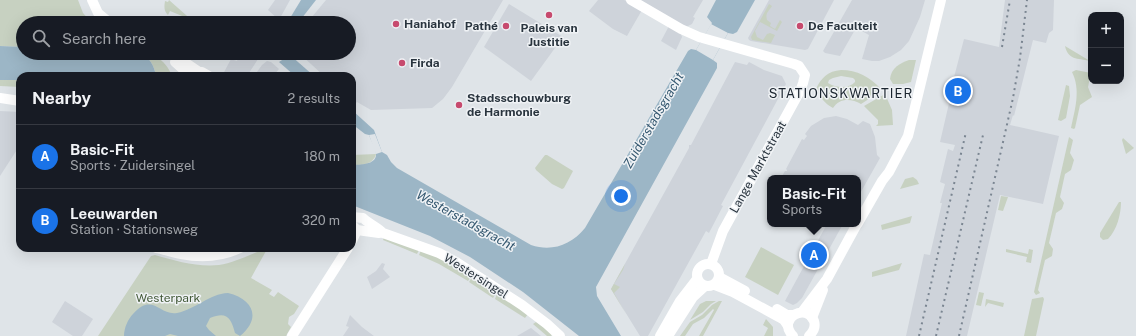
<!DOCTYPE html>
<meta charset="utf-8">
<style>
:root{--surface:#171b24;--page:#242831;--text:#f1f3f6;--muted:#9ea1a6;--line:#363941;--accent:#1a73e8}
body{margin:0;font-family:"Public Sans",sans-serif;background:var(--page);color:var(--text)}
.controls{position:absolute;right:12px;top:12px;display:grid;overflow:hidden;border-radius:8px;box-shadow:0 4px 16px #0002}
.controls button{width:36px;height:36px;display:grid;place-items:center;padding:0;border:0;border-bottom:1px solid var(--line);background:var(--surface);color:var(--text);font:20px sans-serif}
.you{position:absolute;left:621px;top:196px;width:14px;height:14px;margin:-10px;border:3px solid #fff;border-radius:50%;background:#1a73e8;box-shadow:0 0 0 6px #1a73e833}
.badge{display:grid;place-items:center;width:26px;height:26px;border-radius:50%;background:var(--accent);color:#fff;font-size:13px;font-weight:700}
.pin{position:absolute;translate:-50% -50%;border:2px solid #fff;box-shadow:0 1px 4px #0006}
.popup{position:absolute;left:767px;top:175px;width:94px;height:52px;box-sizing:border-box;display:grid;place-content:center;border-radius:8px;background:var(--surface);filter:drop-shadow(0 1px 3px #0005);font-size:13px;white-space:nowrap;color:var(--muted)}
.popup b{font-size:15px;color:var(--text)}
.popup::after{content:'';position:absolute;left:50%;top:100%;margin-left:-8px;border:8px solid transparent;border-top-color:var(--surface)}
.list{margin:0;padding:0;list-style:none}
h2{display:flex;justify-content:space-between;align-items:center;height:52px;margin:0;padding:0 16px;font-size:17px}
h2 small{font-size:13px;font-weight:400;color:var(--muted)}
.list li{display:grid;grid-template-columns:26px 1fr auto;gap:12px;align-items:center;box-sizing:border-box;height:64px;padding:0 16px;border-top:1px solid var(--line)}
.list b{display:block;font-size:15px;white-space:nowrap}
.list p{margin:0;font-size:13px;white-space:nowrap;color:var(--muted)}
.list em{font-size:13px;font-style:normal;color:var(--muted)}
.icon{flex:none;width:22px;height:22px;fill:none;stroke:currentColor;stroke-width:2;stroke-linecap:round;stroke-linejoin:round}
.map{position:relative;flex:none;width:1136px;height:336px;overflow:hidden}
.search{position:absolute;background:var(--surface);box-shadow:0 4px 16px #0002;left:16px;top:16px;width:340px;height:44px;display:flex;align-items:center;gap:10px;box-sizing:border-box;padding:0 14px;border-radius:22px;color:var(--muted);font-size:15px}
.panel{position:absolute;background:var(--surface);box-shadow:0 4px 16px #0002;left:16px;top:72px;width:340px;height:180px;border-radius:12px}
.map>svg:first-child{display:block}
</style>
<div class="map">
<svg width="1136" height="336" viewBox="0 0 1136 336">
<rect width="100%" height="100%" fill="#dfe4e8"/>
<g fill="#ced3da">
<path d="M275,0H290L279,20L268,10Z"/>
<path d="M326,0H503L452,87L443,99L432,108L371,110L357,102L355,104L352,101V76H324L299,53H349V23H307Z"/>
<path d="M598,0H624L642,10L627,36L613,29L589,11Z"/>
<path d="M637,0H703L693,17L695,18L692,24L686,27Z"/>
<path d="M769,0H834L808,49L805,50L751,41L749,40L748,38Z"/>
<path d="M852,0H925L920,17L909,41L901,50L890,57L879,61H872L862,59L869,35L856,28L840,56L825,53L823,51Z"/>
<path d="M1005,0H1054L1053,30L1049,33L1046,43L1033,40L1014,116L1013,115L1010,125L1059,136L1043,204L1000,195L967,336H906L924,254L930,255L942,203H940L945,184L940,182L948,149L953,151L955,145L940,142L950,99L948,98L949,94L947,93L949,85H951L952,81H953L964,39L999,47Z"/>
<path d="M509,4L563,37L531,81L484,47Z"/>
<path d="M669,26L681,34L682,37L676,50L661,41Z"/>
<path d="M240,53H258L260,56L247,76H222L231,59L237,61Z"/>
<path d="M267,61L271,62L279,69L273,76H254L262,65Z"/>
<path d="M735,62L747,65L749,62L764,70L782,76L786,84L721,205L723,206L710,231L709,233L706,231L648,336H640L611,289L689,148V145H691Z"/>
<path d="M0,111L20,112V145L0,176Z"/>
<path d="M836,116L847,119L858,125L863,121L870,124L875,137L877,155L880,158L858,197V178H781L785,171H787V170L786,169L802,139L804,140L807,136L805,134L811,126L824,118Z"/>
<path d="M827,224H843L802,298L797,303L793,305L785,301Z"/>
<path d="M382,263L385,264L383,269L390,277L372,289L367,277L376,271Z"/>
<path d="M65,301L93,319L82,336H73L52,322Z"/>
<path d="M350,315L362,327L374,336H343L349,327L346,326Z"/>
<path d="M531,328L541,336H517L529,329Z"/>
</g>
<g fill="#c7d1c1" fill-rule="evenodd">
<path d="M0,0H78L83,13L92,23H23V47L0,46Z"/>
<path d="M169,0L195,23H185L187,18L170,11L168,15C164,11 164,7 165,1L168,2Z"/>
<path d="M769,4L772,6C769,11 765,13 767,20L771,23L770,26L775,29L780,20L782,22L777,31L760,22L755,31L757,37L763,40L767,34L770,33L775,35L771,43L752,40L751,37Z"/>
<path d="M1065,46L1090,61C1077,58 1068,60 1065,46Z"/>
<path d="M140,53C155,53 167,62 172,76H156C154,65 150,58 140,53Z"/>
<path d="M909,60H916L911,82L903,84H893L890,79C891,68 900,63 909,60Z"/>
<path d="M841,70C857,70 870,77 881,89L872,97L861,104C851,98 839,98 833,108C825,104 820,97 816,89C821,78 828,71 841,70ZM841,76L853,78L855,80V82C849,89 836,88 828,83L829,80L833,78Z"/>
<path d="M1076,70L1091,73L1088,87L1092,97L1080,105L1075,128L1074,129L1071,128C1075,109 1081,90 1072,72Z"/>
<path d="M0,80H20V87L0,86Z"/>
<path d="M1066,85L1069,86L1070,96L1066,118L1061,121L1058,120Z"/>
<path d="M885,94L892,110L893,125L876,126L878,124V120L864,106Z"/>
<path d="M1069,137L1073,140L1070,153L1074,160L1071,170L1065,174L1060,197L1064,203L1062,209L1056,213L1049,243L1053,249L1052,256L1045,260L1038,290L1040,293L1036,295L1034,292Z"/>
<path d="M1123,138L1134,148L1126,154L1122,140Z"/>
<path d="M376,154C373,165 362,165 352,165V155Z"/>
<path d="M545,155H547L573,171L564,188L562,189L552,184L536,170L535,168Z"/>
<path d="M913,177L917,180L919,184L900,189L905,179Z"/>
<path d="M1001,196L1008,197L1003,211L998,210Z"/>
<path d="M1119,202H1121C1121,214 1117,230 1108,239L1103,240L1100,237V233Z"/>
<path d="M912,216L910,223L882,230L881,225Z"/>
<path d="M384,237L419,250L417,254L383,240Z"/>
<path d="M761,247L794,265L778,295L745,277Z"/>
<path d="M1006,249L1028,254L1029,249L1033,250L1031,263L1026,262L1027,257L1006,252Z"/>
<path d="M263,250L266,251L251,278L272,290L269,294L274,297L278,292L299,306L294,314L289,317L288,324L291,327L286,336H98L151,256L155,255C176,261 196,267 219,265C234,263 248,255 263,250Z"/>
<path d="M421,250L444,260L471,277L468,281L439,264L419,255Z"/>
<path d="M902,263L899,270L872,277V272Z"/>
<path d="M625,264L623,270L614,284L620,287L614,293L626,314L611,289Z"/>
<path d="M472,277L496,293L493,298L469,282Z"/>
<path d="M979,292L984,293L981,306L976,305Z"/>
<path d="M497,294L528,314L525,318L495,299Z"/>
<path d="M1043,297L1044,299L1036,336H1024L1032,299Z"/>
<path d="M986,299L1004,303L1003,307L988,303L985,307Z"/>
<path d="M706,301H716L711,304L703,312L690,320L700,304Z"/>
<path d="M719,301H722L703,336H699L714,310L713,309L704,318L693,324L685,336H680L690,322L702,315L712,305Z"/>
<path d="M766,319L773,327V336H764L768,328L763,325Z"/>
<path d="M536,322L553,334L551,336H547L533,324Z"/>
</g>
<g fill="#9cb6c6">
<path d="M301,0H316L298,23H287Z"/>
<path d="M716,0H755L737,32L733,34L728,33L713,60L717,63V68L596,287L597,296L621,336H579L523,292L470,257L430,236L352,205V165C359,165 377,165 376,154C376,148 371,141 369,135L365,134L352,124V110L374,130L382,152L387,155L391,162L397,168L531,245C552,252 571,245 585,228L688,51L691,49L696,50L712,23L707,17Z"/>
<path d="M0,46L23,47V53H140C150,58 154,65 156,76H20V80H0Z"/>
<path d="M290,55L314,76H295L279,62Z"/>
<path d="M228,293C253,299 262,318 240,336L235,333C231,318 227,311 210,318L206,326L209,330L216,336H178L170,334L165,336H124C124,328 128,319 133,314C153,292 159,316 177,313C196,309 209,294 228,293Z"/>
</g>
<g fill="#dfe4e8">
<path d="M711,24L728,33L713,60L696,50Z"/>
<path d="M375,134L382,152L376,154L369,135Z"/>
</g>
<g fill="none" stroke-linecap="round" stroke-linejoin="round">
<g stroke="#fff" stroke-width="10">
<path d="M92,0L98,13L110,23"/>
<path d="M631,0L681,29L699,37L794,64L799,66L805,75L803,83L801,89L723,231L711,264"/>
<path d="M171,53L199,72"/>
<path d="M175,62L184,70L187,76"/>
<path d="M193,73L202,72L209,76"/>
<path d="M0,98L20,101"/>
<path d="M352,217L363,218C369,224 377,227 383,233L439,253L456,262L522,305L547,324L560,336"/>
<path d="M858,223L882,181L889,172L908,136L941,0"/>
<path d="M352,225L357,230L379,233"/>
<path d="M352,241L357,230"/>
<path d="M156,248C164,249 172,253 181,254C201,258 221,257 240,248"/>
<circle cx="708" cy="275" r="11"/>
<path d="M719,277L745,291"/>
<path d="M715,285L733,292L779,317L784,320L788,326"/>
<path d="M777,309L787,315H793"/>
<path d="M802,312L827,279L857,224"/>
<path d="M812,318L823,290"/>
<path d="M292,336L348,248"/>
<path d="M660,336L680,301L697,279"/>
<path d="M668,336L693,297L705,286"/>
<path d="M793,336C776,318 807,302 814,321C816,327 813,332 809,336"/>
</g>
<g stroke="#7a8591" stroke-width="2" stroke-dasharray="2 4" stroke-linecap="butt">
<path d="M1002,47L1010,0"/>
<path d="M919,336L966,132"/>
<path d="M936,336L983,135"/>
<path d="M959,336L1013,98L1020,58L1027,0"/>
</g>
</g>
<g fill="#c74a6e" stroke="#eff2f5" stroke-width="1.5">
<circle cx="549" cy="15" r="4"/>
<circle cx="396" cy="24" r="4"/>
<circle cx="506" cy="26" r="4"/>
<circle cx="800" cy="26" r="4"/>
<circle cx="402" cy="63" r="4"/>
<circle cx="459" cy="105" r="4"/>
</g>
<g text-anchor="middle" stroke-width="3" stroke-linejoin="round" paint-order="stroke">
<g font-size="12" font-weight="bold" fill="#29343e" stroke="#eff2f5" text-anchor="start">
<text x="404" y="28">Haniahof</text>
<text x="498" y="30" text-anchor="end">Pathé</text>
<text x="808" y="30">De Faculteit</text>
<text x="549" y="32" text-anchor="middle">Paleis van<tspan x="549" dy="14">Justitie</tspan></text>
<text x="410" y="67">Firda</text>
<text x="467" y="102">Stadsschouwburg<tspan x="467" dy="14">de Harmonie</tspan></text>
</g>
<g font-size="12" fill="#29343e" stroke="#eff2f5">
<text transform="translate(758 167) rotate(-61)" y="4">Lange Marktstraat</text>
<text transform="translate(476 276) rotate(32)" y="4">Westersingel</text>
</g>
<g font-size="12" fill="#425937" stroke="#eff2f5">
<text x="168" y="302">Westerpark</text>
</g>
<g font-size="13" letter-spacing="1" fill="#1b252f" stroke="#eff2f5">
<text x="841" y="98">STATIONSKWARTIER</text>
</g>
<g font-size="13" font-style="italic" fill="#355870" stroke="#eff2f5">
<text transform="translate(653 120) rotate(-60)" y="5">Zuiderstadsgracht</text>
<text transform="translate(466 220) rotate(29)" y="5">Westerstadsgracht</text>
</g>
</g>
</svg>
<div class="controls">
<button>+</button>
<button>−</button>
</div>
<div class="you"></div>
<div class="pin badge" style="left:814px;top:255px">A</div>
<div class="popup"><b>Basic-Fit</b>Sports</div>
<div class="pin badge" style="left:958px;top:91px">B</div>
<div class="search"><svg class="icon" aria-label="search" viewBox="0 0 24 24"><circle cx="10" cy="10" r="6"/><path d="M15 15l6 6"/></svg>Search here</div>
<section class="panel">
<h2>Nearby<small>2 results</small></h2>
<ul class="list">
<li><span class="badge">A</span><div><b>Basic-Fit</b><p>Sports · Zuidersingel</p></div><em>180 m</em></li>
<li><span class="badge">B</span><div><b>Leeuwarden</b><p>Station · Stationsweg</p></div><em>320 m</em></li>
</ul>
</section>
</div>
